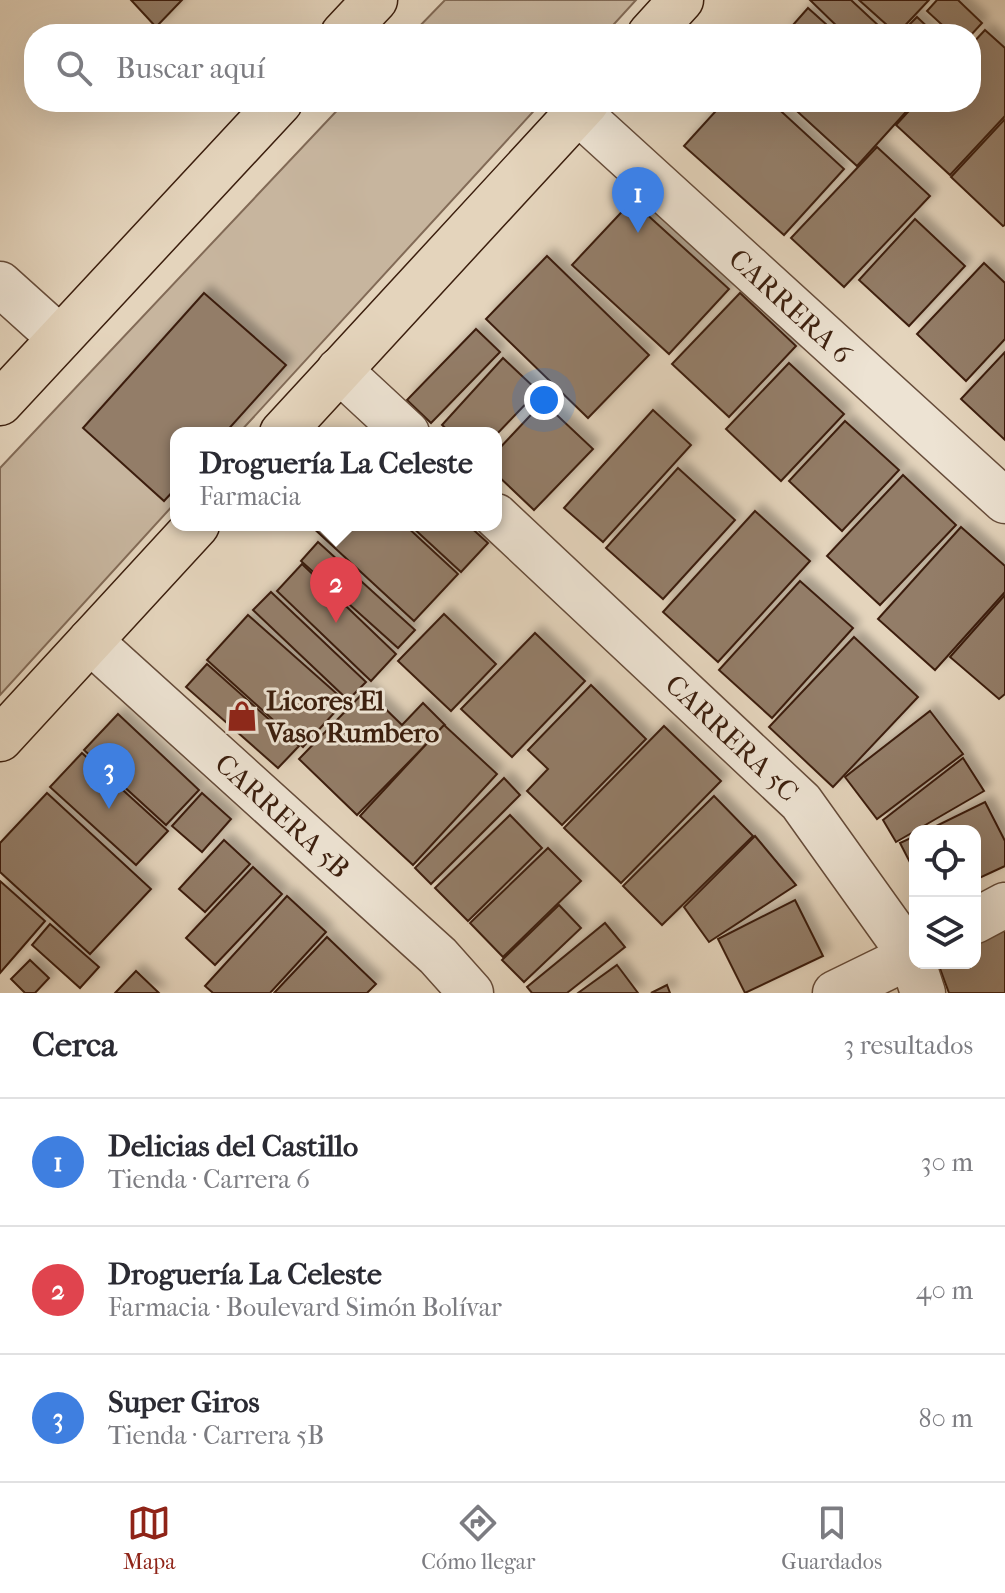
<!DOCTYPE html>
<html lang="es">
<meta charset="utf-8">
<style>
:root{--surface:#fff;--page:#f7f7f7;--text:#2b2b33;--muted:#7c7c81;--line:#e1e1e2;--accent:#8f2418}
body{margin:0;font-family:"IM FELL French Canon",serif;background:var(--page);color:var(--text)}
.controls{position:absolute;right:24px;bottom:24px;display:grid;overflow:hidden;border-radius:16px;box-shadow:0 8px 32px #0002}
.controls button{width:72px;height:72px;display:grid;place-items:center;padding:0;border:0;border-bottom:2px solid var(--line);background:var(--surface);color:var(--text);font:40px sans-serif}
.you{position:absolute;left:544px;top:400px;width:28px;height:28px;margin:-20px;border:6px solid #fff;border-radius:50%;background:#1a73e8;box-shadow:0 0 0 12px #1a73e833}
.badge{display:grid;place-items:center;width:52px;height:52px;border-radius:50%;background:var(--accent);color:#fff;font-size:26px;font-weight:700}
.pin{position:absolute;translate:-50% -66px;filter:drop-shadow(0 2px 4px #0008)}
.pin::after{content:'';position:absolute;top:42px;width:28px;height:24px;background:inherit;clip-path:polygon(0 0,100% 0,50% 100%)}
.popup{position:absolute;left:170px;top:427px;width:332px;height:104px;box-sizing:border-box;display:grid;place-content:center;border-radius:16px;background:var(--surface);filter:drop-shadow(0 2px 6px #0005);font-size:26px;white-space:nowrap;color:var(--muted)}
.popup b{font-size:30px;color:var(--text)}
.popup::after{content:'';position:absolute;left:50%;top:100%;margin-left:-16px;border:16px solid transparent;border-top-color:var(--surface)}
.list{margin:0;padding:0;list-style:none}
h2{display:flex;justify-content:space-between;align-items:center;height:104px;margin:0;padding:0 32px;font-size:34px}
h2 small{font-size:26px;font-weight:400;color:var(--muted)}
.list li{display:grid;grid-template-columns:52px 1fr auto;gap:24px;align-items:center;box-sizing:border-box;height:128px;padding:0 32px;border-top:2px solid var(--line)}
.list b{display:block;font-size:30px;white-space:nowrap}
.list p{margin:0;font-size:26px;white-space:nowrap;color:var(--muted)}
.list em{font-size:26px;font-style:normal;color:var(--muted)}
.icon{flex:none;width:44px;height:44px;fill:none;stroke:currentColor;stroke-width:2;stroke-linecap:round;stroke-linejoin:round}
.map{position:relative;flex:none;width:1005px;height:993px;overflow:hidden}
.search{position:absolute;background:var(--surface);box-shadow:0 8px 32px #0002;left:24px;right:24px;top:24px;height:88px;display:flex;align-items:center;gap:20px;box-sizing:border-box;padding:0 28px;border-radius:32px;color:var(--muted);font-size:30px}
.sheet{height:488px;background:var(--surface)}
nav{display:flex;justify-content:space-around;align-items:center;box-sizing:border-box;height:112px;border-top:2px solid var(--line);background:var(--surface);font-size:22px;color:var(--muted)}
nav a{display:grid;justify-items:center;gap:4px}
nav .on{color:var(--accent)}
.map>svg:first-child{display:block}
</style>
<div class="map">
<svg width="1005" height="993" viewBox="0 0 1005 993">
<defs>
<filter id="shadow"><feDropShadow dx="7" dy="-7" stdDeviation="4" flood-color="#0004"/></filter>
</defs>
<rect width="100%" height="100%" fill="#e4d4bc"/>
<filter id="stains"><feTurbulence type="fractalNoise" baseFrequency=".0025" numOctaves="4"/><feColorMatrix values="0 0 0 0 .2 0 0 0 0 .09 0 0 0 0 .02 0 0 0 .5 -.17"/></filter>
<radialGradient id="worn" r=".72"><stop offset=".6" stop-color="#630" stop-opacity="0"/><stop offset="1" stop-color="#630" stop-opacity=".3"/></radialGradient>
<g fill="#c7b59e" stroke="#826a56" stroke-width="2">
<path d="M445,0H636L605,34H412Z"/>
<path d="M345,102H542L239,433H176V502L0,695V468Z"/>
</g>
<g fill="#937d68" stroke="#3c1f0e" stroke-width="2" filter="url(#shadow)">
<path d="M131,0H182L156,27Z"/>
<path d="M810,0H851L880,27L873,34H845Z"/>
<path d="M859,0H929L897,34Z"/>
<path d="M937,0H958L982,23L971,35L952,34L927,11Z"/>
<path d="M808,8L837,34H785Z"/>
<path d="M917,17L935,34H900Z"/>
<path d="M985,30L1005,48V116L950,175L896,125L917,102H971V45Z"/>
<path d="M724,102H771L844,169L784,235L684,146Z"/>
<path d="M787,102H913L914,103L857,166Z"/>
<path d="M1005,119V225L1003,226L951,177Z"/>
<path d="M877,147L930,196L844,287L791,238Z"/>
<path d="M632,201L729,289L669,354L572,265Z"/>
<path d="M915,219L965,266L909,326L859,280Z"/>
<path d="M547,256L649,355L588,418L486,319Z"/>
<path d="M984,263L1005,283V339L966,381L917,334Z"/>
<path d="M204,293L286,365L225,433H176V488L164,501L83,428Z"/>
<path d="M740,293L796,346L729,417L672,364Z"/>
<path d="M476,329L500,352L431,423L407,400Z"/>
<path d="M1005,352V440L961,399Z"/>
<path d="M503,358L538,391L496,435L451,433L442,425Z"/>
<path d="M789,363L844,414L781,481L726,429Z"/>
<path d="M543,402L593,449L534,510L496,474V452Z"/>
<path d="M653,410L691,445L603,542L564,508Z"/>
<path d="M845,421L899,470L842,531L789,481Z"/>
<path d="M678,468L735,520L663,599L606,548Z"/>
<path d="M903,475L956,525L880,605L827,556Z"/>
<path d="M755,511L810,561L718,662L663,612Z"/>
<path d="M310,525H405L458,574L414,621Z"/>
<path d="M410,525H468L488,543L461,572Z"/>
<path d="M961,527L1005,566V592L935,670L878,619Z"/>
<path d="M318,542L415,630L398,648L301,561Z"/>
<path d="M302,564L396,654L371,681L277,591Z"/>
<path d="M800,581L853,628L772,718L719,670Z"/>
<path d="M271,592L366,682L348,700L253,610Z"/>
<path d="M1005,595V694L999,699L950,657Z"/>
<path d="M444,614L496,664L451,711L398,661Z"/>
<path d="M248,615L345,701L303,747L207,660Z"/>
<path d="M535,633L585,681L512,757L461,709Z"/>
<path d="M854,637L918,697L833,787L769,727Z"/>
<path d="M207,664L299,746L278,768L186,687Z"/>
<path d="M591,685L646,739L562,825L527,791L548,769L528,750Z"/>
<path d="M366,690L402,725L423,703L445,725L357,815L299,759Z"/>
<path d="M930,711L963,754L877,819L845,777Z"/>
<path d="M118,714L199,790L166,825L84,750Z"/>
<path d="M444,725L497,774L413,865L360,816Z"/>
<path d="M664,726L721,781L621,883L564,828Z"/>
<path d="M82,753L168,831L136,865L50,787Z"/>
<path d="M963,758L984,791L896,842L883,820Z"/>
<path d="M504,778L520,795L431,884L415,868Z"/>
<path d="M47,793L151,889L90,954L0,872V843Z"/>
<path d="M202,793L231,819L202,852L172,826Z"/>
<path d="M714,796L753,836L662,925L623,886Z"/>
<path d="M985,802L1005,841V866L975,880V831H926Z"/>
<path d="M510,815L542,848L468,921L435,888Z"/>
<path d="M755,836L796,885L709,942L684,907Z"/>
<path d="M915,836V872L900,843Z"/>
<path d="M224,840L250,864L205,912L179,889Z"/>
<path d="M548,848L581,881L503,957L470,923Z"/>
<path d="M253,867L282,894L215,965L186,938Z"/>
<path d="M0,881L45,921L0,973Z"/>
<path d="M287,896L326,932L270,993H213L205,986Z"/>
<path d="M795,900L823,956L745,993L718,939Z"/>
<path d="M559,905L581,928L524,982L502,960Z"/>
<path d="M605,923L625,947L567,993H532L527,987Z"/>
<path d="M50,924L99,967L80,988L32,945Z"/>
<path d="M1005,930V993H949L938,963H975V941Z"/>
<path d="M327,937L376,984L367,993H274Z"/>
<path d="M30,960L49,978L35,993H25L11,979Z"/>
<path d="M617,965L638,993H578Z"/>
<path d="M136,971L159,993H115Z"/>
<path d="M667,985L670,993H651Z"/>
</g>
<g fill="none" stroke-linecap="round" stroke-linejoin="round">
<defs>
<g id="minor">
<path id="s1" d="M578,112L1005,501"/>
<path d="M0,284L60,338"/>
<path d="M339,370L407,433"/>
<path id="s2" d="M496,516L801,802L911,956L923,993"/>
<path d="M975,921L1005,905"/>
<path d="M835,993L915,954"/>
</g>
<g id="tertiary">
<path id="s3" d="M90,641L438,956L471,993"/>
</g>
<g id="trunk">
<path d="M343,34L375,0"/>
<path d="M650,34L681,0"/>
<path d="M0,403L280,102"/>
<path d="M282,433L587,102"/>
<path d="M0,739L197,525"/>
</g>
</defs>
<use href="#minor" stroke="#664c3a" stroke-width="47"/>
<use href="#tertiary" stroke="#664c3a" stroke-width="47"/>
<use href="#trunk" stroke="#3c1f0e" stroke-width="47"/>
<use href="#minor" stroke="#ede3d3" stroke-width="44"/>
<use href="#tertiary" stroke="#ede3d3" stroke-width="44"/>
<use href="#trunk" stroke="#e4d4bc" stroke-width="44"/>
</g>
<defs>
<symbol id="shop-bare" viewBox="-9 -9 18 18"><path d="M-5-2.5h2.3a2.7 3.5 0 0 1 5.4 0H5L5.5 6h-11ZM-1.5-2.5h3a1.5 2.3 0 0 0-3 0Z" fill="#8f2418" stroke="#ede3d3" stroke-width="2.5" paint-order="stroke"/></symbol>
</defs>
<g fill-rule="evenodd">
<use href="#shop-bare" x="220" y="694" width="44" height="44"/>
</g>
<g text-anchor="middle" stroke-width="6" stroke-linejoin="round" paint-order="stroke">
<g font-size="28" fill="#3c1f0e" stroke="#ede3d3">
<text dy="10" stroke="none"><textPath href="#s1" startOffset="288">CARRERA 6</textPath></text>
<text dy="10" stroke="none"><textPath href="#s2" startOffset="324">CARRERA 5C</textPath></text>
<text dy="10" stroke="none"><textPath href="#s3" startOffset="260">CARRERA 5B</textPath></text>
</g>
<g font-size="28" font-weight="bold" fill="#3c1f0e" stroke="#ede3d3" text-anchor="start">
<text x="266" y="710">Licores El<tspan x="266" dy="32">Vaso Rumbero</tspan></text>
</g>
</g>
<rect width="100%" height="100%" filter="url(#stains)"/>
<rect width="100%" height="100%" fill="url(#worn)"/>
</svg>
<div class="controls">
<button><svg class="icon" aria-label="locate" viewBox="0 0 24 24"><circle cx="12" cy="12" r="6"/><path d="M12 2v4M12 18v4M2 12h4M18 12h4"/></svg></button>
<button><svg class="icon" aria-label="layers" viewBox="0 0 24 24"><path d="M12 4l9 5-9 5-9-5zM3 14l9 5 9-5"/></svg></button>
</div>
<div class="you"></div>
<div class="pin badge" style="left:638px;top:233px;background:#3f7fe0">1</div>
<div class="pin badge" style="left:336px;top:623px;background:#e0444e">2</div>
<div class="popup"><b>Droguería La Celeste</b>Farmacia</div>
<div class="pin badge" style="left:109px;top:809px;background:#3f7fe0">3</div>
<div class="search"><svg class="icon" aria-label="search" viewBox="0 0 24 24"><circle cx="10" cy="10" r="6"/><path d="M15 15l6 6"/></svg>Buscar aquí</div>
</div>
<section class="sheet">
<h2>Cerca<small>3 resultados</small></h2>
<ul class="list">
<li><span class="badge" style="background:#3f7fe0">1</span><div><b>Delicias del Castillo</b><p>Tienda · Carrera 6</p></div><em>30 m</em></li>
<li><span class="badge" style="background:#e0444e">2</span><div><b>Droguería La Celeste</b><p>Farmacia · Boulevard Simón Bolívar</p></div><em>40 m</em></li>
<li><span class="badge" style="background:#3f7fe0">3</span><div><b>Super Giros</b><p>Tienda · Carrera 5B</p></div><em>80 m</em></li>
</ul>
</section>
<nav>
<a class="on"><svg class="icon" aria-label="map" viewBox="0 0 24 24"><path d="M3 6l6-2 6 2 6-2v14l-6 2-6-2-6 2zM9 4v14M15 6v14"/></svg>Mapa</a>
<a><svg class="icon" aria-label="directions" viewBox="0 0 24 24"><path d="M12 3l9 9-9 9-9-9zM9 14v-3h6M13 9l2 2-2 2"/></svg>Cómo llegar</a>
<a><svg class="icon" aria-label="saved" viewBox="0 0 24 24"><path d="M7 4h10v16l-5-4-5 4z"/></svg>Guardados</a>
</nav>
